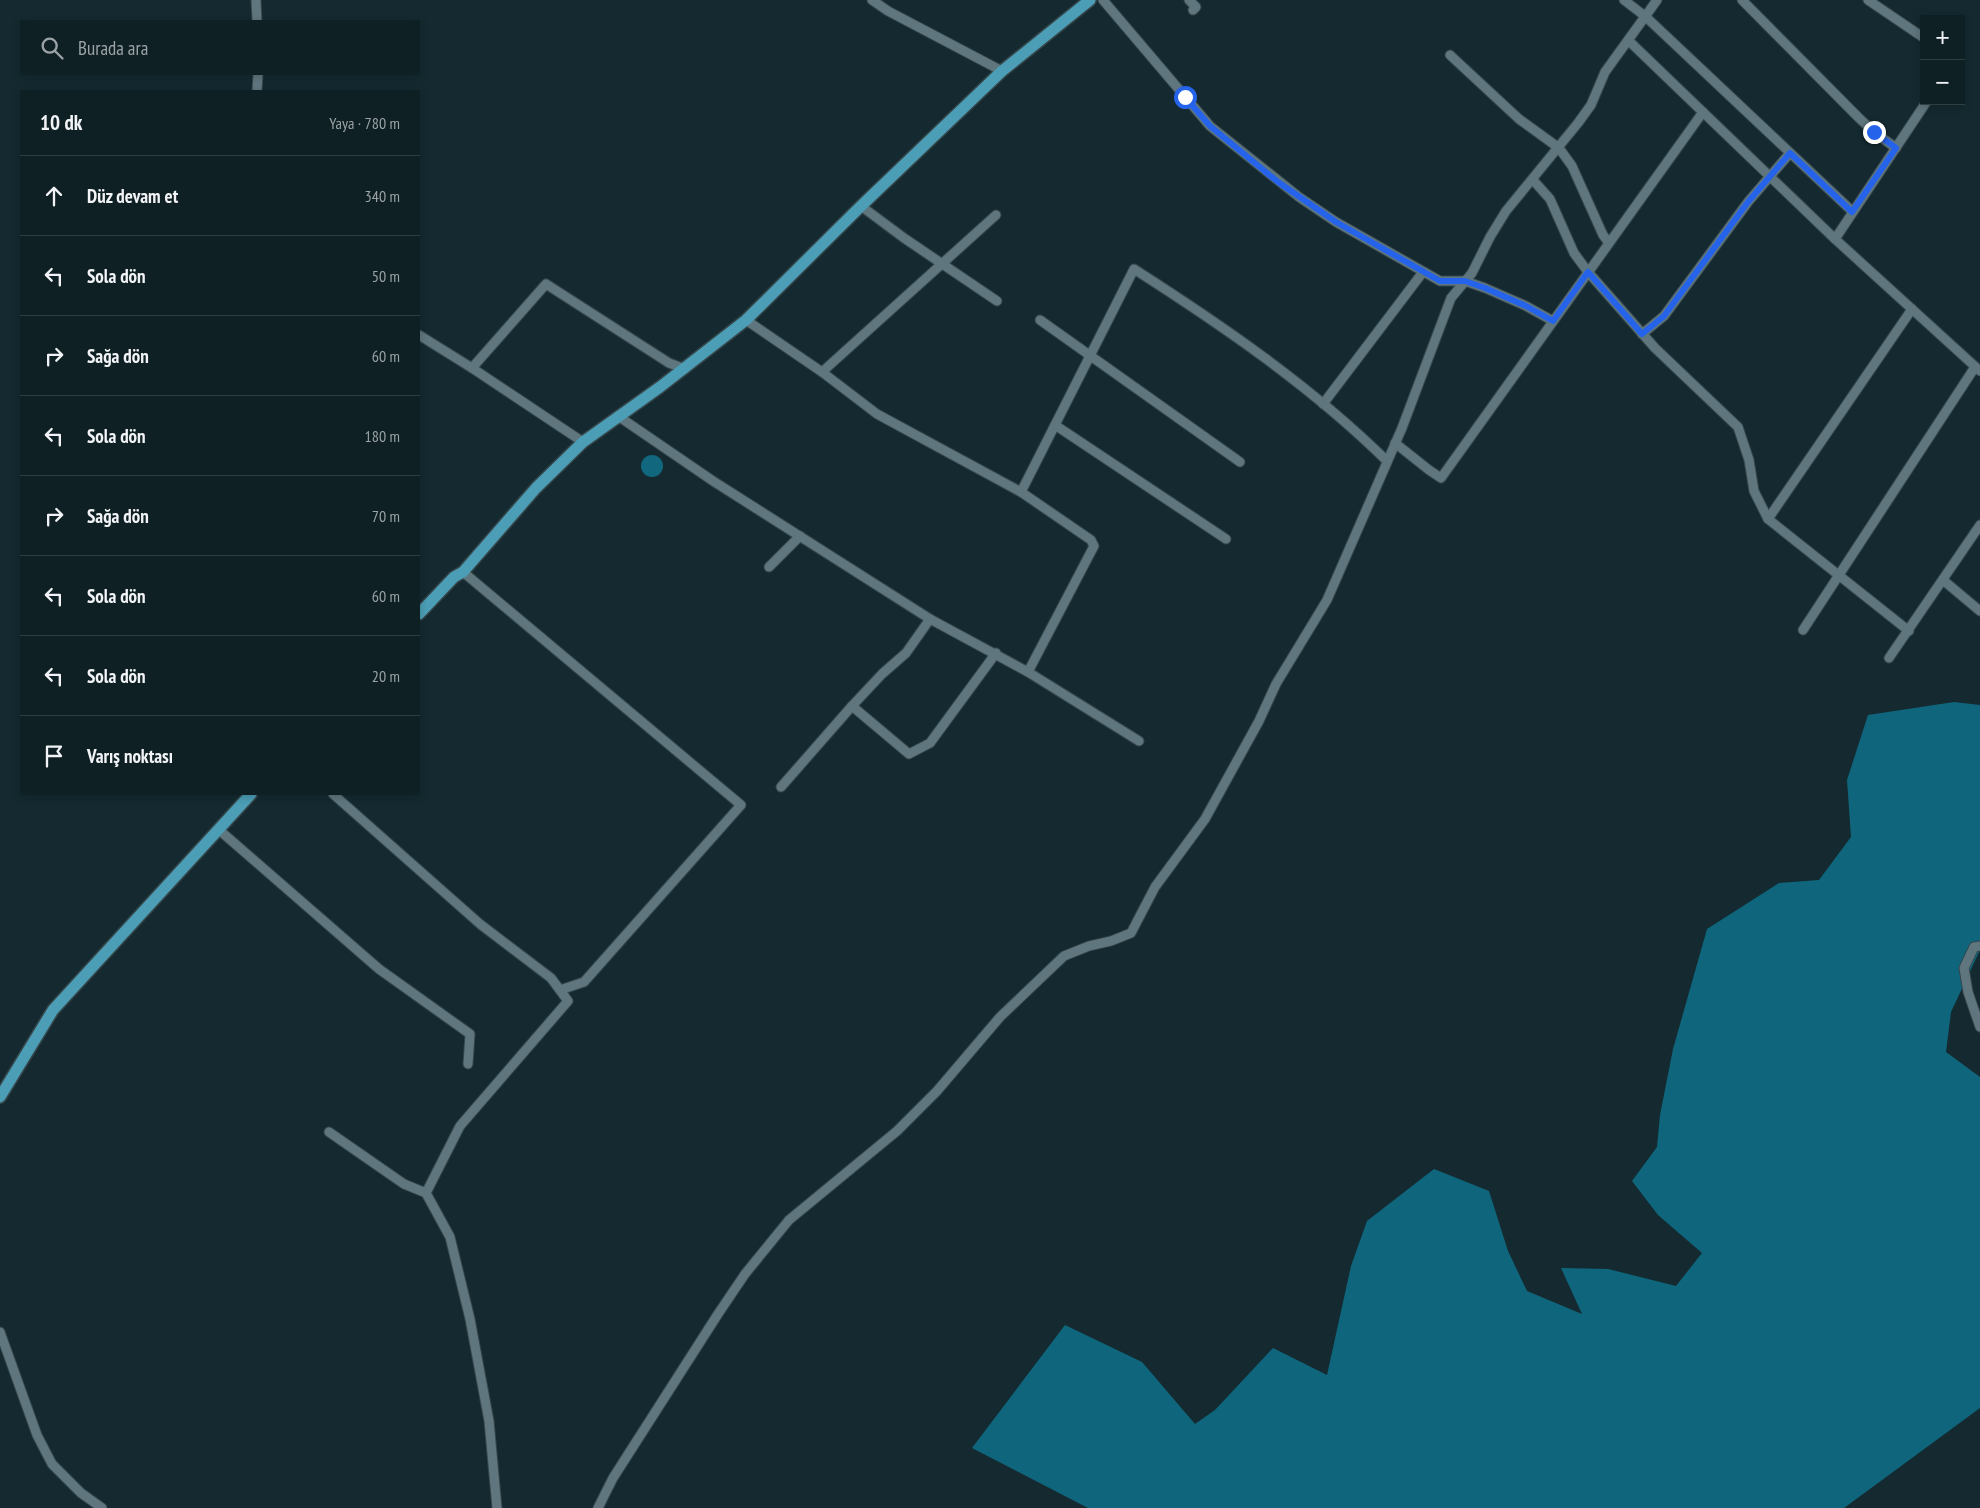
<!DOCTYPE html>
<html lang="tr">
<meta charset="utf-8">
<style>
:root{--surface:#0f2024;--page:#1d2d31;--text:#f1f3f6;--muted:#9ba3a6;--line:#2f3e41}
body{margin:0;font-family:"PT Sans Narrow",sans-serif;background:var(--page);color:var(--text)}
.controls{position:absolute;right:15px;top:15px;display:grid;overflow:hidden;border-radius:0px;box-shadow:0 2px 8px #0003}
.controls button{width:45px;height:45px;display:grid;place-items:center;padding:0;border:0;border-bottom:1px solid var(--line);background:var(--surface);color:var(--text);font:25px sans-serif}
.stop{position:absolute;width:15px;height:15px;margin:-11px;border:4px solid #2563eb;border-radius:50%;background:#fff}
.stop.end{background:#2563eb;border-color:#fff;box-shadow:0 1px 5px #0008}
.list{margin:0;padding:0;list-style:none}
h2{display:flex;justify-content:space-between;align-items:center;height:65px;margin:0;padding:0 20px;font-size:21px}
h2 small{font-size:16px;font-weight:400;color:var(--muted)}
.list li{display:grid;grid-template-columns:32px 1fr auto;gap:15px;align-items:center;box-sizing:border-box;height:80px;padding:0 20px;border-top:1px solid var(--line)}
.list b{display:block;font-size:19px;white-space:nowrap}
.list em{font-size:16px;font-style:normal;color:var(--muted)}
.icon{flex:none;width:28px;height:28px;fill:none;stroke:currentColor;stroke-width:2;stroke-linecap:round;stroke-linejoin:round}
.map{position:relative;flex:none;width:1980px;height:1508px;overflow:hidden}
.search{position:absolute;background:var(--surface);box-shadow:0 2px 8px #0003;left:20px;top:20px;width:400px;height:55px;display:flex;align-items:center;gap:12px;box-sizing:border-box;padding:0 18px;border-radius:0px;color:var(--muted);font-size:19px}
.panel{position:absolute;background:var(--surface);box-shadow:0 2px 8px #0003;left:20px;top:90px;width:400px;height:705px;border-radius:0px}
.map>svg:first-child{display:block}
</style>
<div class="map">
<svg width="1980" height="1508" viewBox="0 0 1980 1508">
<rect width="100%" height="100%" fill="#142a30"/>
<path fill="#0f667c" d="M1954,702L1980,705V950L1951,1012L1946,1052L1980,1077V1408L1844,1508H1088L972,1448L1065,1325L1142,1362L1195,1424L1215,1410L1273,1348L1327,1375L1351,1266L1367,1221L1434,1169L1489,1191L1508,1251L1527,1291L1582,1314L1561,1268L1608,1269L1676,1286L1702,1253L1658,1215L1632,1181L1657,1147L1660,1115L1673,1049L1707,929L1779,883L1819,880L1851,837L1847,780L1868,715Z"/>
<circle fill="#11677d" cx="652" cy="466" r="11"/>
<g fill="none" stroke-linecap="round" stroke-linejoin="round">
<defs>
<g id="minor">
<path d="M256,0L257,21"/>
<path d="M872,0L888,11L1002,71"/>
<path d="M1103,0L1210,126L1299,197L1336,222L1440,281H1465L1485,288L1526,306L1553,321"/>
<path d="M1189,0L1196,7L1193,10"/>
<path d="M1624,0L1646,17L1853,212L1927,101"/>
<path d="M1742,0L1859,118L1874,132L1896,148"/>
<path d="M1868,0L1924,38"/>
<path d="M1629,41L1835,239L1980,371"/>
<path d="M1450,55L1519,119L1559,148L1572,166L1603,235L1609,243"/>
<path d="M257,91L258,74"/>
<path d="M1533,180L1550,199L1574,253L1588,272L1655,348L1738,427L1749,460L1754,491L1768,519L1909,631"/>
<path d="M861,206L904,238L997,301"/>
<path d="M1835,239L1853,212"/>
<path d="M746,320L822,372L877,414L1021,492L1091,540L1094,546L1028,672"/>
<path d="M1040,320L1240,462"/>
<path d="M1642,334L1664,316L1748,202L1790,153"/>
<path d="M419,335L472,368L583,442"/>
<path d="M472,368L546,284L669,363L685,369"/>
<path d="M822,372L996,215"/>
<path d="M1323,404L1423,272"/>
<path d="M618,416L713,481L930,619L1028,672L1139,741"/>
<path d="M1055,425L1226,539"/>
<path d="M1395,443L1429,470L1441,478L1703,112"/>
<path d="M1021,492L1134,269C1223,326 1312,387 1387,461"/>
<path d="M1768,519L1912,309"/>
<path d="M769,567L800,536"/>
<path d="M463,572L741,805L584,982L560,990"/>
<path d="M1943,580L1980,611"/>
<path d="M1803,630L1975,367"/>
<path d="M1889,658L1980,525"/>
<path d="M852,706L909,754L930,743L996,653"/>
<path d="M781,787L852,706L882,674L906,653L930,619"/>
<path d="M333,794L480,924L551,978L568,1001L460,1126L426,1193"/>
<path d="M218,829L379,969L470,1034L468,1064"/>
<path d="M1980,946L1974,947L1964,968L1968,992L1980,1027"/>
<path d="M329,1132L404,1184L426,1193L450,1237L470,1319L489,1421L497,1508"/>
<path d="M0,1332L37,1435L52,1464L81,1493L102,1508"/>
<path d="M598,1508L613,1478L718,1314L745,1274L789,1220L897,1131L937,1091L1000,1017L1064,956L1089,946L1111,941L1131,933L1155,887L1205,819L1259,721L1276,684L1327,600L1402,428L1451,298L1472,273L1490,237L1506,211L1578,123L1591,105L1605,72L1657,0"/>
</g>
<g id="major">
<path d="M419,614L454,577L463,572L536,488L583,442L660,387L746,320L861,206L1002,71L1090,0"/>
<path d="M0,1097L53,1010L251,794"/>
</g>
</defs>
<use href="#minor" stroke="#36474c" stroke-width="11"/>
<use href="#major" stroke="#36474c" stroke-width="14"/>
<use href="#minor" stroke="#5f767e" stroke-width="9"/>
<use href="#major" stroke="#4b9eb5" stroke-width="11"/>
</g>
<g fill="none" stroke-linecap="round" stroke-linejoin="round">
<path stroke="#2563eb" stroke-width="6" d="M1185,97L1210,126L1278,182L1336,222L1440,281H1465L1485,288L1526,306L1553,321L1588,272L1642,334L1664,316L1748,202L1790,153L1852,212L1896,148L1874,132"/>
</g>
</svg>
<div class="controls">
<button>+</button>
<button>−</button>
</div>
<div class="stop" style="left:1185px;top:97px"></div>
<div class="stop end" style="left:1874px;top:132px"></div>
<div class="search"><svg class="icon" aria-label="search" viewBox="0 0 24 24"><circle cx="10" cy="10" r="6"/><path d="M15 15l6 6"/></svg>Burada ara</div>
<section class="panel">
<h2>10 dk<small>Yaya · 780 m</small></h2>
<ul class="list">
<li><svg class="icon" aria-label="ahead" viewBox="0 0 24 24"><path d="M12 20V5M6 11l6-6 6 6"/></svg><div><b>Düz devam et</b></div><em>340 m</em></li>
<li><svg class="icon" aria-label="left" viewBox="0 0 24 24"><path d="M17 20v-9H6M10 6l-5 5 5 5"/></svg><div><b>Sola dön</b></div><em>50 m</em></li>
<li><svg class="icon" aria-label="right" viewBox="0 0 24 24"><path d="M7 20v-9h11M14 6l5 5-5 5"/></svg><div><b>Sağa dön</b></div><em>60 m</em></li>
<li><svg class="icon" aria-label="left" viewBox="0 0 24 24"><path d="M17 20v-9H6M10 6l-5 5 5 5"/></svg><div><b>Sola dön</b></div><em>180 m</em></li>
<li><svg class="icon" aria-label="right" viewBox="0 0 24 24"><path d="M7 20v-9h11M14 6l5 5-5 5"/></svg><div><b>Sağa dön</b></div><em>70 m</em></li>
<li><svg class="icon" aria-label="left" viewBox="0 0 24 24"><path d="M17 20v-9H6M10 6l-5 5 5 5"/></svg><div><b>Sola dön</b></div><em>60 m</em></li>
<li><svg class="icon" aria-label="left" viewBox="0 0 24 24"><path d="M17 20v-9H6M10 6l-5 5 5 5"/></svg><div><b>Sola dön</b></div><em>20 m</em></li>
<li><svg class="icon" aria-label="arrive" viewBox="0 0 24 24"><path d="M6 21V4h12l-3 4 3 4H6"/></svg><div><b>Varış noktası</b></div></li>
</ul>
</section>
</div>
